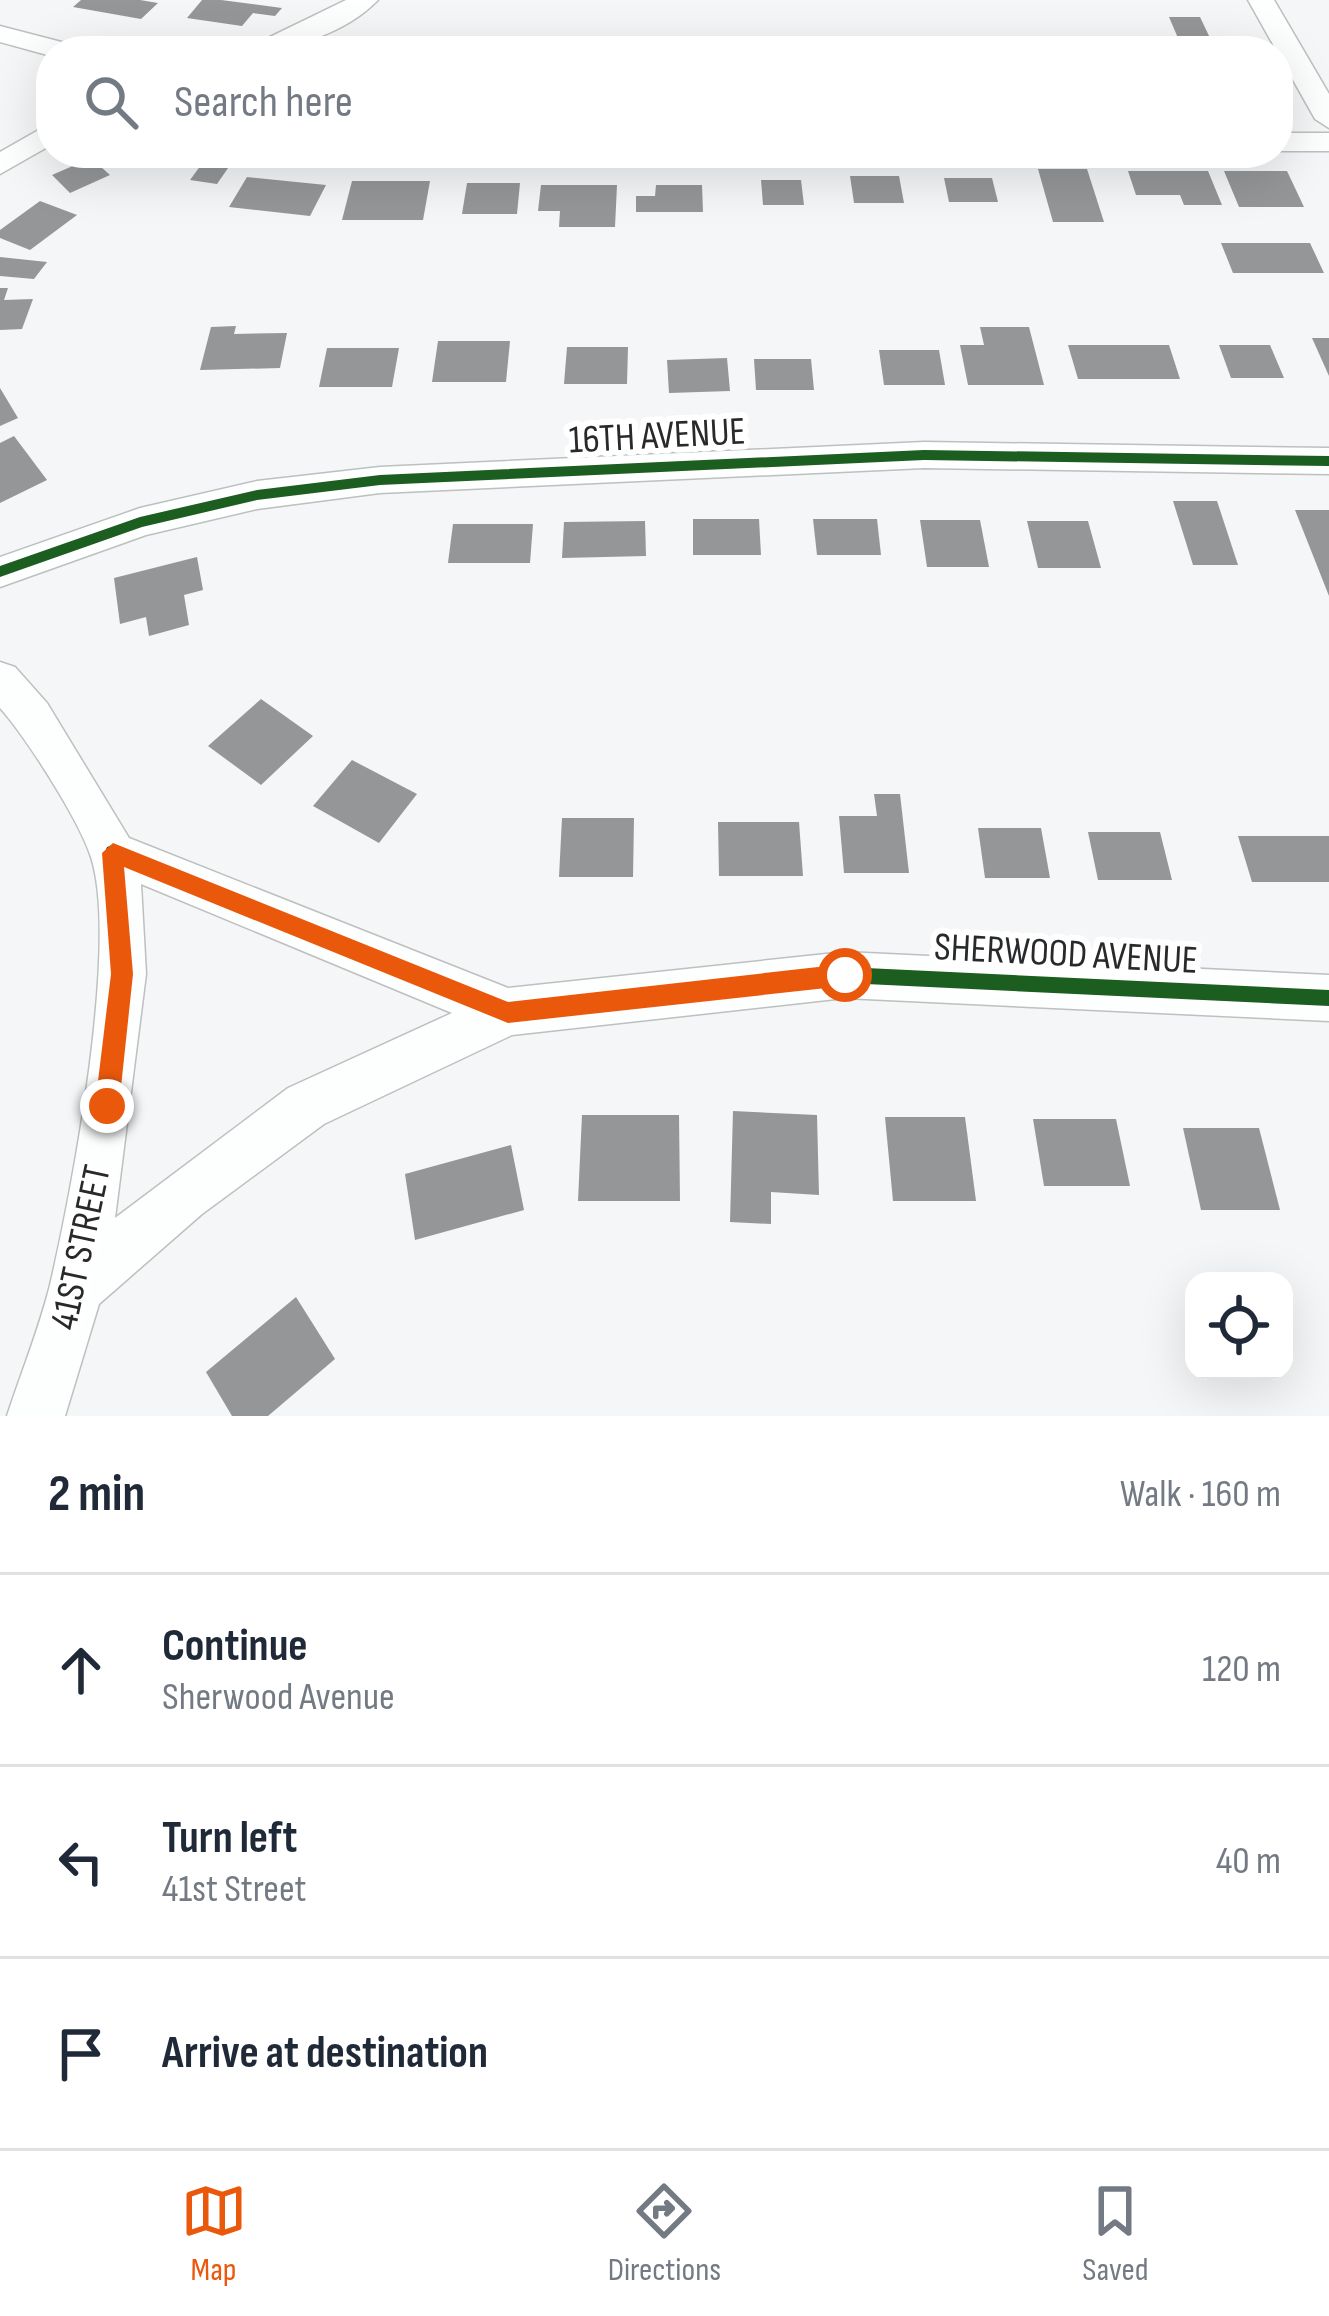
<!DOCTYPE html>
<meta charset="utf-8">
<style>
:root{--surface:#fff;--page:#f2f2f3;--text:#1f2937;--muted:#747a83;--line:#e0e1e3;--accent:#ea580c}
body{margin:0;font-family:"Sofia Sans Condensed",sans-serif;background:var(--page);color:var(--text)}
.controls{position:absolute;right:36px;bottom:36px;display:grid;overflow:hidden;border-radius:24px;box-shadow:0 12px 48px #0002}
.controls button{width:108px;height:108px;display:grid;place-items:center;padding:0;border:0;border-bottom:3px solid var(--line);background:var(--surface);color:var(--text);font:60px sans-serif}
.stop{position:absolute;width:36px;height:36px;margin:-27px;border:9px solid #ea580c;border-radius:50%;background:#fff}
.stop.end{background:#ea580c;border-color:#fff;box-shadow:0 3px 12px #0008}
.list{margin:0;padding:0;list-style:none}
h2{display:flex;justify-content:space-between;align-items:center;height:156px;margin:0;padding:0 48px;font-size:51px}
h2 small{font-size:39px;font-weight:400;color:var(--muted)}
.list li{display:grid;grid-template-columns:78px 1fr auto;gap:36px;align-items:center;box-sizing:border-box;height:192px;padding:0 48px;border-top:3px solid var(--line)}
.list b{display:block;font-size:45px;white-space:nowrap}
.list p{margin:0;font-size:39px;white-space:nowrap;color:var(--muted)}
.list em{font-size:39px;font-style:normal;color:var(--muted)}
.icon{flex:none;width:66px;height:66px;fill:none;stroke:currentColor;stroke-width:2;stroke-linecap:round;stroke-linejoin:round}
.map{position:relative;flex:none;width:1329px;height:1416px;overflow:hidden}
.search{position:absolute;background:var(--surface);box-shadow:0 12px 48px #0002;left:36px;right:36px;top:36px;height:132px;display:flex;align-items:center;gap:30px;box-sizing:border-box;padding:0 42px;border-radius:48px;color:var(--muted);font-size:45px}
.sheet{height:732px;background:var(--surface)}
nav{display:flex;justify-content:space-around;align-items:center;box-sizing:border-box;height:168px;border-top:3px solid var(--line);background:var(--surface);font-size:33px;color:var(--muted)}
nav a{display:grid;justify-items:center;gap:6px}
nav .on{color:var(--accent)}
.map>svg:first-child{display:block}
</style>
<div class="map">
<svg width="1329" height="1416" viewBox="0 0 1329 1416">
<rect width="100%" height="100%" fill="#f4f6f7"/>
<g fill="#959697">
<path d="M81,0H140L158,3L141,19L73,7Z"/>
<path d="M202,0H221L282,8L275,16L253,13L242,26L187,18Z"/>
<path d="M1169,17H1200L1210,38H1178Z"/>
<path d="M209,154L235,158L217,184L190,180Z"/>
<path d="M91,158L110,175L70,193L52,175Z"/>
<path d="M1038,169H1087L1104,222H1053Z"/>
<path d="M1128,171H1208L1222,205H1184L1180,195H1136Z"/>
<path d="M1224,171H1287L1304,207H1239Z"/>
<path d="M850,176H899L904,203H854Z"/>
<path d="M247,177L326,185L310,216L229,207Z"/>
<path d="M944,178H992L998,202H949Z"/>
<path d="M761,180H801L804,205H763Z"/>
<path d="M352,181H430L423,220H342Z"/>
<path d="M467,183H520L517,214H462Z"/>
<path d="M541,185H617L615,227H559L560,211H538Z"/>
<path d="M656,185H702L703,212H636V196H655Z"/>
<path d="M40,201L77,215L30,250L0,238V230Z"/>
<path d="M1221,243H1310L1324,273H1233Z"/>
<path d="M0,257L47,262L34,279L0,276Z"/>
<path d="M0,288H8L4,300L33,299L22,329L0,330Z"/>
<path d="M236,326L234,334L287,333L280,368L200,370L211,327Z"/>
<path d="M980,327H1029L1044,385H968L960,345H984Z"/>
<path d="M1312,338H1329V376Z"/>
<path d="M438,341H510L506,382H432Z"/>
<path d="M1068,345H1169L1180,379H1078Z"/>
<path d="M1219,345H1270L1284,378H1231Z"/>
<path d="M567,347H628L627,384H564Z"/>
<path d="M327,348H399L392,387H319Z"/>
<path d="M879,350H939L945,385H884Z"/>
<path d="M727,358L730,391L669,393L667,360Z"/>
<path d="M754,359H811L814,390H756Z"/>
<path d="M0,388L18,418L0,426Z"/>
<path d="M14,436L47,480L0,503V443Z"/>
<path d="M1173,501H1217L1238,565H1193Z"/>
<path d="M1295,510H1329V596Z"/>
<path d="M693,519H759L761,555H693Z"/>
<path d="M813,519H877L881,555H817Z"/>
<path d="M920,520H980L989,567H927Z"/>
<path d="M645,521L646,556L562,558L564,522Z"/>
<path d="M1027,521H1088L1101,568H1038Z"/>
<path d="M453,524H533L530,563H448Z"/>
<path d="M197,557L203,590L184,595L189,625L149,636L146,617L120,624L114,578Z"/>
<path d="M261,699L313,736L261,785L208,746Z"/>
<path d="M352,760L417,794L379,843L313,806Z"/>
<path d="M874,794H900L909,873H844L839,816H877Z"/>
<path d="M562,818H634L633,877H559Z"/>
<path d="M718,822H799L803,876H719Z"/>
<path d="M978,828H1041L1050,878H985Z"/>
<path d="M1088,832H1160L1172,880H1098Z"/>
<path d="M1238,836H1329V882H1252Z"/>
<path d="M733,1111L817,1115L819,1195L771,1192V1224L730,1222Z"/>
<path d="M582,1115H679L680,1201H578Z"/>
<path d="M885,1117H965L976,1201H893Z"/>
<path d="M1033,1119H1116L1130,1186H1044Z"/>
<path d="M1183,1128H1259L1280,1210H1201Z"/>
<path d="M511,1145L524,1210L415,1240L405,1174Z"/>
<path d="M296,1297L335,1359L268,1416H232L206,1372Z"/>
</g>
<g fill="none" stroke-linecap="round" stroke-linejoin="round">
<defs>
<g id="minor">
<path d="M346,0H378C344,35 288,51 241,51Z"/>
<path d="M1248,0H1274L1329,94V128L1315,119Z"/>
<path d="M0,26L73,45L77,51H51V56L0,42Z"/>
<path d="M51,123V145L0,174V152Z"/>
<rect x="1278" y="133" width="51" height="18"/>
<path d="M924,442L1329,448V474L924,468L380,493L257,509L146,535L0,587V557L140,508L257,481L380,467Z"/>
<path d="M0,662L15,667L47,703L129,838L508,988L845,952L1329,975V1021L845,998L512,1035L324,1124L202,1214L99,1304L65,1416H7C21,1373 39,1329 50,1285C72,1191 119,944 91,857C79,820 26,737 0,708ZM141,884L452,1013L288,1088L115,1218L146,974Z"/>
</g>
</defs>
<use href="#minor" stroke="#bebfbf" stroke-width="3"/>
<use href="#minor" fill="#fdfefe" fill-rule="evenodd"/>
<defs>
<g id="cycleway">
<path d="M924,450L1329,456V466L924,460L380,485L257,500L142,527L0,577V566L140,517L257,490L380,475Z"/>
<path d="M113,845L508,1004L845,967L1329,990V1006L845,983L508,1020L107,857L105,852L107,847Z"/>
</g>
</defs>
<use href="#cycleway" stroke="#fff" stroke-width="7"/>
<use href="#cycleway" fill="#1b5e20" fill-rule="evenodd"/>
</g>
<path fill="#ea580c" d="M113,843L508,1002L845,964L857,975L845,986L508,1023L124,867L133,974L119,1106L107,1118L95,1106L111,974L102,853Z"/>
<g text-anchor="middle" stroke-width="12" stroke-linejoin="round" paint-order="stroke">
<g font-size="39" fill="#28292a" stroke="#fff">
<text transform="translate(657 434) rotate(-3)" y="14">16TH AVENUE</text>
<text transform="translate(1066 952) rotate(3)" y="14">SHERWOOD AVENUE</text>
<text transform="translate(79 1247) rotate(-78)" y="14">41ST STREET</text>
</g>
</g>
</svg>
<div class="controls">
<button><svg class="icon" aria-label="locate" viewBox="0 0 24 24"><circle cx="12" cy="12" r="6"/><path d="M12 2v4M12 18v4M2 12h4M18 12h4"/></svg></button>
</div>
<div class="stop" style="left:845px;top:975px"></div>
<div class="stop end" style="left:107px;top:1106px"></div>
<div class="search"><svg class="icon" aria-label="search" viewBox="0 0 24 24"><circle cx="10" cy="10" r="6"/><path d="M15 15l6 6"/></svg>Search here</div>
</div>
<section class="sheet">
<h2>2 min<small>Walk · 160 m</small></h2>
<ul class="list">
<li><svg class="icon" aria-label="ahead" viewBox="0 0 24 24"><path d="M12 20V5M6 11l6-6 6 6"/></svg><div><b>Continue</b><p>Sherwood Avenue</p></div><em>120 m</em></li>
<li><svg class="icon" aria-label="left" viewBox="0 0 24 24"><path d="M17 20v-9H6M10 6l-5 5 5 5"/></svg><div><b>Turn left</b><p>41st Street</p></div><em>40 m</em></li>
<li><svg class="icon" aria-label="arrive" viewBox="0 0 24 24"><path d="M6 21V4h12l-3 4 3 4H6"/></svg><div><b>Arrive at destination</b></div></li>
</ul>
</section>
<nav>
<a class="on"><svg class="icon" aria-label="map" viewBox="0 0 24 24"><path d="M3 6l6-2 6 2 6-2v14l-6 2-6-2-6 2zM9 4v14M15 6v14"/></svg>Map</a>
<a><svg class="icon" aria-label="directions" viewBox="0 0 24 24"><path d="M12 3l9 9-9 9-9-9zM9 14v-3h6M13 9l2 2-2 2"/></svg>Directions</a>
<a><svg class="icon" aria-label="saved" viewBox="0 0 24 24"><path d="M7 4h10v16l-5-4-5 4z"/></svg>Saved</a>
</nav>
